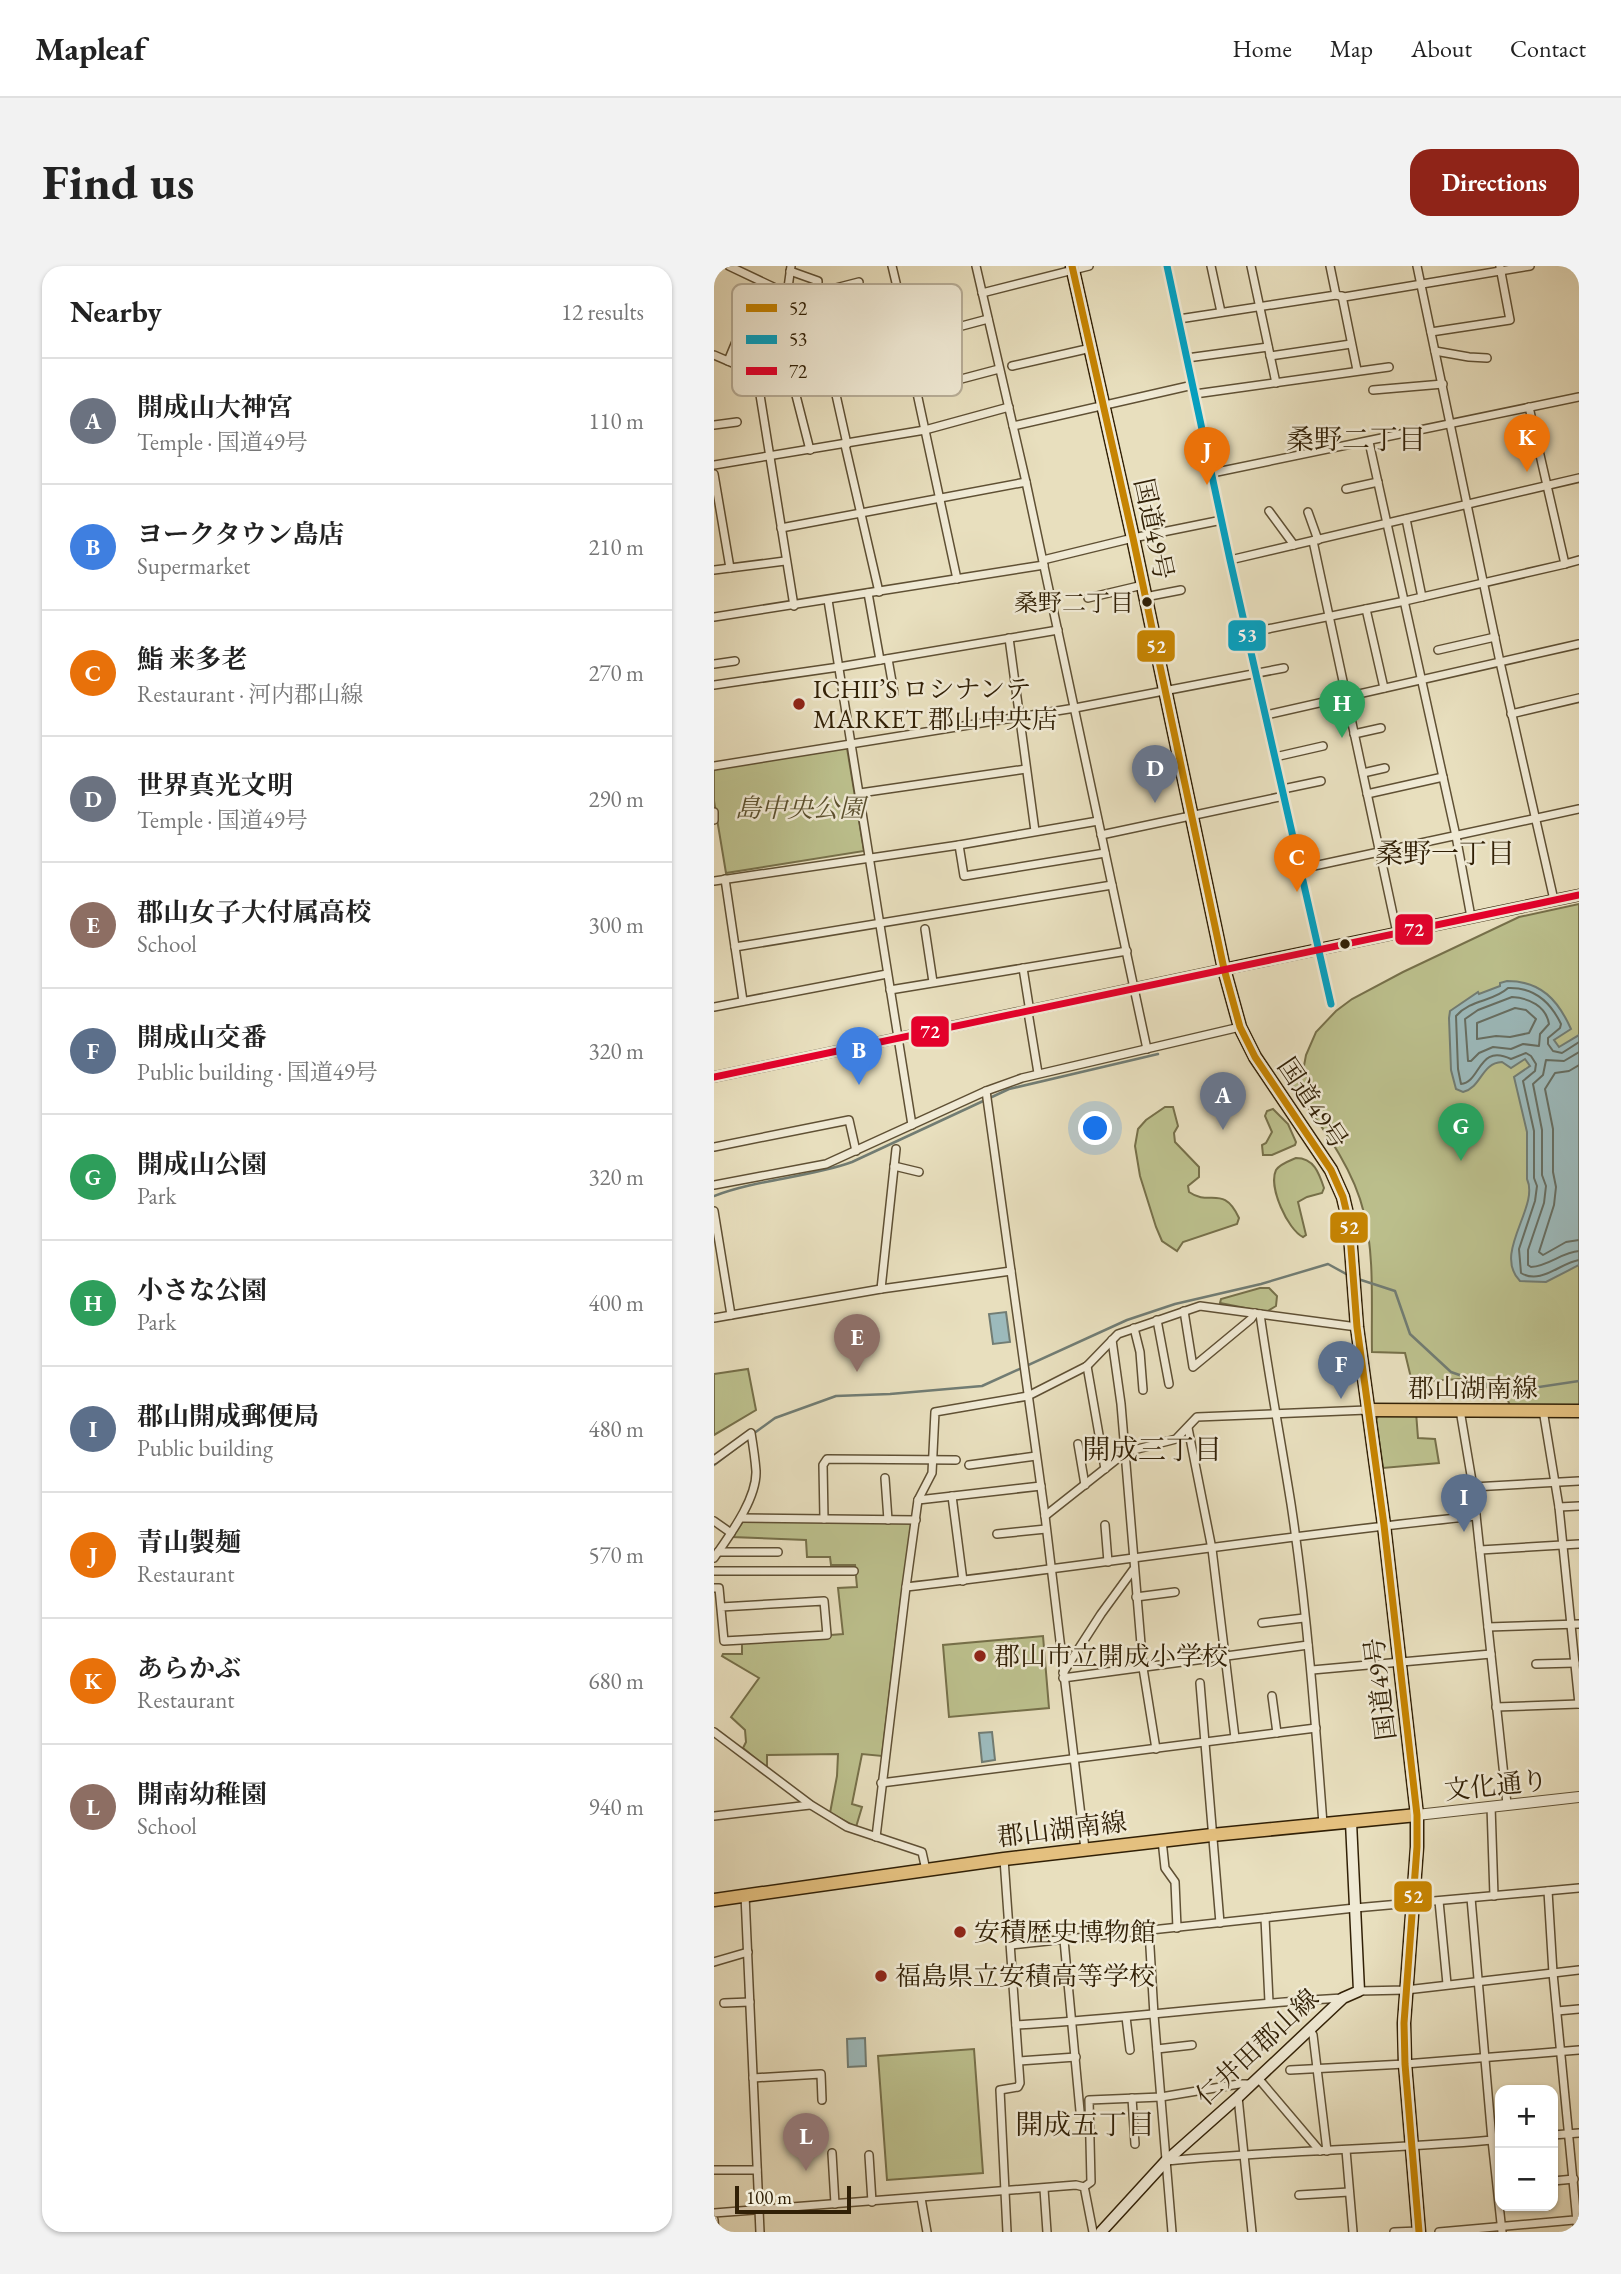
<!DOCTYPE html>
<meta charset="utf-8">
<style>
:root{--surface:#fff;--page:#f2f2f2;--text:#222;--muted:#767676;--line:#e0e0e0;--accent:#8f2418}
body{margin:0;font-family:"EB Garamond","Noto Serif JP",serif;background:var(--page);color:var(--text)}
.controls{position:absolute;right:21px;bottom:21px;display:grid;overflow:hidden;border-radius:14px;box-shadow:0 2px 5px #0004}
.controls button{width:63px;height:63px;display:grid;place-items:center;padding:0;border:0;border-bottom:2px solid var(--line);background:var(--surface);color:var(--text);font:35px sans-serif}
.scale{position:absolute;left:21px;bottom:18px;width:116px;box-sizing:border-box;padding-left:7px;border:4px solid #312006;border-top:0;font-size:19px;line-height:24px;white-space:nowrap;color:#312006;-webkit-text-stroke:5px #f0ead5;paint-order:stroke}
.you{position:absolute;left:382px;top:863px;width:24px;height:24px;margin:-18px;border:5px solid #fff;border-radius:50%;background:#1a73e8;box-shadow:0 0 0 10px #1a73e833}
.badge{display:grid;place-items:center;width:46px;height:46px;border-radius:50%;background:var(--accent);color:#fff;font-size:23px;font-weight:700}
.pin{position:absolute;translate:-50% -58px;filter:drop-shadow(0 2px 4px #0008)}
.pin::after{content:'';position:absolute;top:37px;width:24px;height:21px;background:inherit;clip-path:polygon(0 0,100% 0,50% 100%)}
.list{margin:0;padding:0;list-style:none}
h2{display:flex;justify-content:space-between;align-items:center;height:91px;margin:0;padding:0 28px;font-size:30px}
h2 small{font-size:23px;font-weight:400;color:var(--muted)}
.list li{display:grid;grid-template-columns:46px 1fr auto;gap:21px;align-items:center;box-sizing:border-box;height:126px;padding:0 28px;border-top:2px solid var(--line)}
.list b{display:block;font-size:26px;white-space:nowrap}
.list p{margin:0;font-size:23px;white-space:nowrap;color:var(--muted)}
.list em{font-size:23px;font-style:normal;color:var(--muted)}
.map{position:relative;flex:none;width:865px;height:1966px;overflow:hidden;border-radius:21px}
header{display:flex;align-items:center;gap:42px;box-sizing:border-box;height:98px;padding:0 35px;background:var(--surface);border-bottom:2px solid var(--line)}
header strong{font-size:33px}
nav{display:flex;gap:38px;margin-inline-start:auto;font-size:24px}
.intro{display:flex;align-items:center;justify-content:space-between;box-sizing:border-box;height:168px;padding:0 42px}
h1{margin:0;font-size:49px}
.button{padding:18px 32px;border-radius:21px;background:var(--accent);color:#fff;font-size:24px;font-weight:700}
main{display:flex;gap:42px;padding:0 42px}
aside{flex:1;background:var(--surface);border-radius:21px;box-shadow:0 2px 5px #0004}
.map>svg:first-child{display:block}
</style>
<header>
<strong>Mapleaf</strong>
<nav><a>Home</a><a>Map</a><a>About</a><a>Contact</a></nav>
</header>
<div class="intro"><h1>Find us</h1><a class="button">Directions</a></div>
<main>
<aside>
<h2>Nearby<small>12 results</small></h2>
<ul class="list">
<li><span class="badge" style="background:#6b7280">A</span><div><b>開成山大神宮</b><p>Temple · 国道49号</p></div><em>110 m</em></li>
<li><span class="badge" style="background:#3f7fe0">B</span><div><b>ヨークタウン島店</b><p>Supermarket</p></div><em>210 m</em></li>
<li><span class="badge" style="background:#e8710a">C</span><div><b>鮨 来多老</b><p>Restaurant · 河内郡山線</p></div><em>270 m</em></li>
<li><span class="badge" style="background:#6b7280">D</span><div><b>世界真光文明</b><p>Temple · 国道49号</p></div><em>290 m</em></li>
<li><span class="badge" style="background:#8d6e63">E</span><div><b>郡山女子大付属高校</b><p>School</p></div><em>300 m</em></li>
<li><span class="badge" style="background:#5c6f8a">F</span><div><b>開成山交番</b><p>Public building · 国道49号</p></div><em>320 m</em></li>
<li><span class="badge" style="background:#2e9e5b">G</span><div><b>開成山公園</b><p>Park</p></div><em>320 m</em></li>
<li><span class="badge" style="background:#2e9e5b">H</span><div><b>小さな公園</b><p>Park</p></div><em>400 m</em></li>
<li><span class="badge" style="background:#5c6f8a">I</span><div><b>郡山開成郵便局</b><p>Public building</p></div><em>480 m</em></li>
<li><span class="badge" style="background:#e8710a">J</span><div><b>青山製麺</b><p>Restaurant</p></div><em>570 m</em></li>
<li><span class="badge" style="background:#e8710a">K</span><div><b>あらかぶ</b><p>Restaurant</p></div><em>680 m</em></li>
<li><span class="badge" style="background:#8d6e63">L</span><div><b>開南幼稚園</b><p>School</p></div><em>940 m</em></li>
</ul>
</aside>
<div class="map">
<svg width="865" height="1966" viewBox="0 0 865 1966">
<rect width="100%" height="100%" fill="#e8dfbe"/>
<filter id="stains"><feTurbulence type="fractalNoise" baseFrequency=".00286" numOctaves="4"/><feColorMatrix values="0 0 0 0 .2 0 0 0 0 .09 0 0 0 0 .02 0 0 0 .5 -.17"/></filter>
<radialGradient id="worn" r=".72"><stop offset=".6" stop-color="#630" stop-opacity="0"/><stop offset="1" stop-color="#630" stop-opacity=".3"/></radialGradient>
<g fill="#bcc08d" stroke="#76704a" stroke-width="2">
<path d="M133,482L150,585L12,607L0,535V503Z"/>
<path d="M865,638V1141L796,1139L791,1129L787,1126L747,1113L698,1116L691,1087L658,1086C657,1041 661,991 650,947C638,896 602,854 573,812L590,800L592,789L602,766L622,745L638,733L689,706L805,651Z"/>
<path d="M451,841H459L464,860L460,867L461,876L485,901V911L474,920L475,926C496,941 509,918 525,952L523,958L469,976L463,985L448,975L442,961L426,910L421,880L424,863L432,854Z"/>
<path d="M559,843L574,858L582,876L581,879L558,889H549L548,879L552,877L558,866L551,850L553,845Z"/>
<path d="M582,892C600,892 605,907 610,922L608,927L593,931L584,936L592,969L589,971C574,964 554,921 562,904C566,898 575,895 582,892Z"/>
<path d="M546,1022H555L563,1030L562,1040L552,1046L506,1037L507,1033Z"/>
<path d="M34,1103L42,1144L0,1169V1108Z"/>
<path d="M702,1146L704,1172L721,1173L725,1197L669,1202L662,1154L665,1148Z"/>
<path d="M30,1254L197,1256L199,1259L187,1332L168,1490L148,1488L138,1538L148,1541L142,1561L116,1547L123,1510L124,1488L53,1489V1502L29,1482L32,1476L31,1464L17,1451L45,1412L8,1390L9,1388H28V1377L116,1371L117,1369L129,1368L124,1322L143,1321L141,1299H117L116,1291H93L92,1274L18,1271Z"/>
<path d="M329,1370L335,1442L235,1451L229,1379Z"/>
<path d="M260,1783L269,1907L173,1914L164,1790Z"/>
</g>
<g fill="#9cbabc" stroke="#717c73" stroke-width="2">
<path d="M793,715C827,715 844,734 857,763L840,774L845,781L865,769V999L832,1016L806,1015C778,987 826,941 813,913V866L800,811L816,800L811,793L797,802L788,796C767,797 768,821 749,826L742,823L737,804L735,752L736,745L764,726L765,728L786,720V717Z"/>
<path d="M292,1046L296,1076L279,1078L275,1048Z"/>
<path d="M278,1466L281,1494L268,1496L265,1467Z"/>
<path d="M151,1772L152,1800L134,1801L133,1773Z"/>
</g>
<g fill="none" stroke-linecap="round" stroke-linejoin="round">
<g stroke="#666d61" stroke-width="2">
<path d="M798,731C815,732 832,740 835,758L826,768L825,780L809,778L797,783L779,781L765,787L757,795H754L751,753L764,744Z"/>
<path d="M801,742L812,744L822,753L815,767L796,771L782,770L763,773V757Z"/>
<path d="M865,776L848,787L839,785L834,778V772L846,762L847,758C836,735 820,721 794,722C779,736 757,733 742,750L744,803L747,818C767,816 764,777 797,793L812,787L817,790L822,798L821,805L809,815L820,865V912L823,920L821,935L805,983L807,1007C827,1019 846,997 865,994"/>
<path d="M865,786L850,795L832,794L829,809L819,818L828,864V909L832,920L830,937L814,984V999L817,1001C835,1000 848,986 865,985"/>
<path d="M865,799L855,805L841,807L831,823L839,863V906L842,921L840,939L825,986L829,989L852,976L865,974"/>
</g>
<g stroke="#717c73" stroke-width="2.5">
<path d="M0,930C44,913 93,912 138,896L295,823L444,788"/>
<path d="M644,1013L681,1025L696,1068L737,1106L788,1124H805L865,1115"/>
<path d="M39,1168L61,1152L122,1130L176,1128L268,1120L413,1054L461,1038L547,1018L614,998L634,1009"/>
<path d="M0,1199L29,1177"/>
</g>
<defs>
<g id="minor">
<path d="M15,0L74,28"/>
<path d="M178,0L196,75"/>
<path d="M262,0L312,216L433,783"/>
<path d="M453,0L516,294L617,738"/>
<path d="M497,0L507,46"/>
<path d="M537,0L562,117"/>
<path d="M616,0L622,29"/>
<path d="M703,0L786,396L840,634"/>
<path d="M864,0L865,3"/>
<path d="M0,2L1,0"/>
<path d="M76,5L104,15L103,44L133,178"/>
<path d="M104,24H114L145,16"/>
<path d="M268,27L375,0"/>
<path d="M628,30L643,104"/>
<path d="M465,53L622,29L630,31L816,0"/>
<path d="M717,66L796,54L786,1"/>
<path d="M192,76L243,313"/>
<path d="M721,85L755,91L773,92"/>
<path d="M0,89L51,111H57L274,53"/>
<path d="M556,90L637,78"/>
<path d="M473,92L554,81"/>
<path d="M14,95L31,54"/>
<path d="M298,100L377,82"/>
<path d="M76,106L96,184"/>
<path d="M61,110V94L69,58L77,0"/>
<path d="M53,111L46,129L80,340"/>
<path d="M659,124L729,118"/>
<path d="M202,125L285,103"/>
<path d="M481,128L675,101"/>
<path d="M0,159L23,156"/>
<path d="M299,160L479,119"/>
<path d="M655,176L742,570L757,651"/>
<path d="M131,179L165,326"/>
<path d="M0,199L211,164L295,141"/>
<path d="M498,207L865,131"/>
<path d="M0,208L16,302"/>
<path d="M632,223L664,216"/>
<path d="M555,245L580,279"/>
<path d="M594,246L604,274"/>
<path d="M692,253L708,331"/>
<path d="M67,262L312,216"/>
<path d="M599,275L683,667"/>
<path d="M329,294L419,272L508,254"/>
<path d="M516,294L865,212"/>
<path d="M851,298L865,294"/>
<path d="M0,304L71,295"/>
<path d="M154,327L166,394"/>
<path d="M431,331L467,324"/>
<path d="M374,332L429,319"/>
<path d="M114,334L198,859"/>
<path d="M652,343L670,422"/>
<path d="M0,351L330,299"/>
<path d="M534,367L691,335L851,298L815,141"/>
<path d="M295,372L321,565"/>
<path d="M724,384L781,371"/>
<path d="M174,393L180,427"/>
<path d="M0,398L21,395"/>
<path d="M0,419L125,401L344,364"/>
<path d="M797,448L865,432"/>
<path d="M552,449L865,378"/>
<path d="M640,468L667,462"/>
<path d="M561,491L609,480"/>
<path d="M0,500L361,442L570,402"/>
<path d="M649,507L671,502"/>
<path d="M569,523L607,515"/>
<path d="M146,527L312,503"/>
<path d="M653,528L729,511"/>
<path d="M0,546V554"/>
<path d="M387,569L570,530"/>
<path d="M245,579L250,610L391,587"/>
<path d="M586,603L865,543"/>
<path d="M11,613L29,735"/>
<path d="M0,615L245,579L384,555"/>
<path d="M211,663L219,716"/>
<path d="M21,681L398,619"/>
<path d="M309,702L316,746"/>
<path d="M176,724L413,685"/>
<path d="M0,741L173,708"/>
<path d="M314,746L324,807"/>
<path d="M272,825L331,1250L371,1583"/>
<path d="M0,881L135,854L142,885"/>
<path d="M180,900L205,906"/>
<path d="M0,919L112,898L272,825L308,812L526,761"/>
<path d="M0,945L17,1049"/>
<path d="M167,1023L182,883"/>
<path d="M470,1045L479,1101L537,1053L541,1047"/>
<path d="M546,1048C555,1112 567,1175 577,1238C593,1344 601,1451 609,1558"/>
<path d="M0,1052L167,1023L297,1005"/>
<path d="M443,1054L455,1118"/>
<path d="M420,1062L426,1086L429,1124"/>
<path d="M398,1074L407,1138L429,1402L442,1483"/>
<path d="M373,1100L391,1203"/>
<path d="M746,1144L759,1221L793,1538"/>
<path d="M829,1144L845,1241L865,1438"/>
<path d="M474,1162L498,1283L521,1472"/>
<path d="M364,1178L371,1219"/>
<path d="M0,1194L37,1167C39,1179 41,1192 42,1205C43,1233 15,1270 0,1292"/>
<path d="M255,1199L322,1190"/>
<path d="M171,1212L174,1254"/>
<path d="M759,1221L865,1215"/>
<path d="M238,1230L249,1315"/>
<path d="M204,1234L327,1220"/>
<path d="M845,1241L865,1240"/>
<path d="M331,1250L412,1186L462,1173L483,1151L653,1144"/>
<path d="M27,1252L202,1254"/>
<path d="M110,1253L109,1199L113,1193L242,1194"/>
<path d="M0,1255L17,1267"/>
<path d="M391,1259L394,1296"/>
<path d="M283,1268L332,1263"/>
<path d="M766,1284L865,1278"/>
<path d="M4,1286H64"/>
<path d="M0,1305H140"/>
<path d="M192,1321C382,1299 571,1269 762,1250"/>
<path d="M0,1322H5L10,1375L113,1369L110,1335L7,1341"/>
<path d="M422,1331L461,1326"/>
<path d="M548,1357L590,1352"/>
<path d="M774,1361L865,1358"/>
<path d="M822,1398L861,1397"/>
<path d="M598,1404L777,1388"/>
<path d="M349,1407L387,1348L419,1304"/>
<path d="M349,1412L594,1379"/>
<path d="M486,1417L506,1657"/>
<path d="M558,1430L563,1467"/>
<path d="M782,1441L865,1438"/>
<path d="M0,1466L97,1539L133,1561L208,1586L212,1604"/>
<path d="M167,1517L602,1462"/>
<path d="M777,1540L780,1630"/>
<path d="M0,1550L96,1539"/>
<path d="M162,1571L192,1321L204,1234L218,1207L221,1146L314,1130L373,1100L404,1068L486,1040L643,1061"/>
<path d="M448,1574L451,1602L461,1616L463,1662"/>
<path d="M290,1593L306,1817L304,1821L286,1824L293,1966"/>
<path d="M834,1625L839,1707L864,1966"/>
<path d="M31,1629L46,1966"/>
<path d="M725,1635L733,1718"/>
<path d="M551,1652L555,1736"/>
<path d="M435,1665L440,1749L458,1966"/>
<path d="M350,1674L366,1845"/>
<path d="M297,1679L641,1642L865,1622"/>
<path d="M0,1696L34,1686"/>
<path d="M645,1725L692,1724L865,1704"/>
<path d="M10,1737L36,1736"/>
<path d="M843,1745L865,1743"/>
<path d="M412,1751L416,1784"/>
<path d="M302,1759C411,1753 519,1738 628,1732"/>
<path d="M596,1763L599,1769L613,1885"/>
<path d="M443,1783L478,1779"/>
<path d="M305,1795L362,1791"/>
<path d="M576,1804L691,1798L865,1784"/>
<path d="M39,1812L107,1808L108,1834"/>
<path d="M544,1812L606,1885"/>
<path d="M524,1831L538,1966"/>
<path d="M418,1832L421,1878"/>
<path d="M839,1869L865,1867"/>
<path d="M786,1874H778L788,1966"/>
<path d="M632,1884L639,1966"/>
<path d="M118,1887L121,1938"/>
<path d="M155,1889L158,1936"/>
<path d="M453,1895C561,1884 670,1884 778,1874L757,1632"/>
<path d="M0,1904H43"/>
<path d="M839,1915L860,1913"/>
<path d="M370,1921L377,1916L375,1834L447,1831L525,1818H537"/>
<path d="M330,1923L333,1966"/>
<path d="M585,1929L635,1926"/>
<path d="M207,1932L213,1966"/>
<path d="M0,1947L362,1919L370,1921L371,1925L379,1966"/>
<path d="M0,1954L1,1966"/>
<path d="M680,1966L705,1965"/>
<path d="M725,1966L860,1954L865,1952"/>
</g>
<g id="tertiary">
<path d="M0,811L510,703"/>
<path d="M703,1549L865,1531"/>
</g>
<g id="secondary">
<path d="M510,703L865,629"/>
<path d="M387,1966L452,1895L524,1831L629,1732L645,1725L637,1556"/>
</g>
<g id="primary">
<path d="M653,1144L865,1145"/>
<path d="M0,1634L290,1593L498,1569L703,1549"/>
</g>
<path id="trunk" d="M358,0L419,272L510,703L526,761L541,791L617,904L629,931L633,948L636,969L643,1061L670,1259L703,1549V1581L690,1757L691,1798L705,1966"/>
</defs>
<use href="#minor" stroke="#5f5034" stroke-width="10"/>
<use href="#tertiary" stroke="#5f5034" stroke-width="12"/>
<use href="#secondary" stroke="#312006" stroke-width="13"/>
<use href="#primary" stroke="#312006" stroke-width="15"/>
<use href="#trunk" stroke="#312006" stroke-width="15"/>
<use href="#minor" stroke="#f0ead5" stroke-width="7"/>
<use href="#tertiary" stroke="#f0ead5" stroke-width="10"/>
<use href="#secondary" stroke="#f0ead5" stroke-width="10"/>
<use href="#primary" stroke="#e4c07f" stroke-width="12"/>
<use href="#trunk" stroke="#e4c07f" stroke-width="12"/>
<defs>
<path id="bus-1" d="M358,0L419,272L510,703L526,761L541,791L617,904L629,931L633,948L636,969L643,1061L670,1259L703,1549V1581L690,1757L691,1798L705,1966"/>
<path id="bus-2" d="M453,0L516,294L617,738"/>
<path id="bus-3" d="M0,811L865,629"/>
</defs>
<use href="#bus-1" stroke="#f0ead5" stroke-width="12"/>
<use href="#bus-2" stroke="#f0ead5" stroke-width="12"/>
<use href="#bus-3" stroke="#f0ead5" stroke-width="12"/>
<use href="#bus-1" stroke="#c68402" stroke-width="7"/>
<use href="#bus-2" stroke="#02a2c4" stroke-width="7"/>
<use href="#bus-3" stroke="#e4002b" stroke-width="7"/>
</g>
<g fill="#312006" stroke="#f0ead5" stroke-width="2.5">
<circle cx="433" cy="336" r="6"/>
<circle cx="631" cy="678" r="6"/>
</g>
<g fill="#8f2418" stroke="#f0ead5" stroke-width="2.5">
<circle cx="85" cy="438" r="7"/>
<circle cx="266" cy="1390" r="7"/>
<circle cx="246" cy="1666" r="7"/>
<circle cx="167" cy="1710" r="7"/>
</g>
<g text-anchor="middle" stroke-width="5" stroke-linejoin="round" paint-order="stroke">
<g font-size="24" fill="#312006" stroke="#f0ead5" text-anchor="end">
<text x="420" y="345">桑野二丁目</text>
</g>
<g font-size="26" fill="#312006" stroke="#f0ead5">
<text transform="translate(440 263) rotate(78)" y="9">国道49号</text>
<text transform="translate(599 837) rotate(56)" y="9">国道49号</text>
<text x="759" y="1131">郡山湖南線</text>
<text transform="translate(666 1423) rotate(-97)" y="9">国道49号</text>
<text transform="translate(782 1519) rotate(-6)" y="9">文化通り</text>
<text transform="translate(348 1563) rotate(-7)" y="9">郡山湖南線</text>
<text transform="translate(543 1781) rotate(-43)" y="9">仁井田郡山線</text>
</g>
<g font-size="26" fill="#312006" stroke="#f0ead5" text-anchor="start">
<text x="99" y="432">ICHII’S ロシナンテ<tspan x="99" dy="30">MARKET 郡山中央店</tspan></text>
<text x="280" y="1399">郡山市立開成小学校</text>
<text x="260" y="1675">安積歴史博物館</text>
<text x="181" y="1719">福島県立安積高等学校</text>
</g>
<g font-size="26" font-style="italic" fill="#5b502e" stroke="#f0ead5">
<text x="86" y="551">島中央公園</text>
</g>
<g font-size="28" fill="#312006" stroke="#f0ead5">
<text x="642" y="183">桑野二丁目</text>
<text x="731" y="597">桑野一丁目</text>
<text x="438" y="1193">開成三丁目</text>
<text x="371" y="1868">開成五丁目</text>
</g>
</g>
<rect x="18" y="18" width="230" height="112" rx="10" fill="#f0ead5" stroke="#b7ad97" stroke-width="2"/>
<rect x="32" y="38" width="31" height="8" fill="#c68402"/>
<rect x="32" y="69" width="31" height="9" fill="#02a2c4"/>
<rect x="32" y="101" width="31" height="8" fill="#e4002b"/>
<g font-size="19" fill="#312006">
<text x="75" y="49">52</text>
<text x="75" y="80">53</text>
<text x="75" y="112">72</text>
</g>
<g stroke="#f0ead5" stroke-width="2.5">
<rect x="513" y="353" width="40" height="33" rx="7" fill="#02a2c4"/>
<rect x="422" y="363" width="40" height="34" rx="7" fill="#c68402"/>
<rect x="680" y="647" width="40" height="33" rx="7" fill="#e4002b"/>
<rect x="196" y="749" width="40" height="33" rx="7" fill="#e4002b"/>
<rect x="615" y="945" width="40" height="33" rx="7" fill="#c68402"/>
<rect x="679" y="1614" width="40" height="33" rx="7" fill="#c68402"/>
</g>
<g font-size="19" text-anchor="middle" font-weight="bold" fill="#fff">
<text x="533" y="376">53</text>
<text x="442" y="387">52</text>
<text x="700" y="670">72</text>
<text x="216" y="772">72</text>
<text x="635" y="968">52</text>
<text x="699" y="1637">52</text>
</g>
<rect width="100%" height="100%" filter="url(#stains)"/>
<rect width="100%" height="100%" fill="url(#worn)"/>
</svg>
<div class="controls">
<button>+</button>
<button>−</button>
</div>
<div class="scale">100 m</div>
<div class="you"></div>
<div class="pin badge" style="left:509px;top:864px;background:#6b7280">A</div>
<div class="pin badge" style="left:145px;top:819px;background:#3f7fe0">B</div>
<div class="pin badge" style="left:583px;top:626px;background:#e8710a">C</div>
<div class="pin badge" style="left:441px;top:537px;background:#6b7280">D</div>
<div class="pin badge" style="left:143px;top:1106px;background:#8d6e63">E</div>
<div class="pin badge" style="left:627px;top:1133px;background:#5c6f8a">F</div>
<div class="pin badge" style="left:747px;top:895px;background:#2e9e5b">G</div>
<div class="pin badge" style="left:628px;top:472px;background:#2e9e5b">H</div>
<div class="pin badge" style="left:750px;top:1266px;background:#5c6f8a">I</div>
<div class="pin badge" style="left:493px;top:219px;background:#e8710a">J</div>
<div class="pin badge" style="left:813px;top:206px;background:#e8710a">K</div>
<div class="pin badge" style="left:92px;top:1905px;background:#8d6e63">L</div>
</div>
</main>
